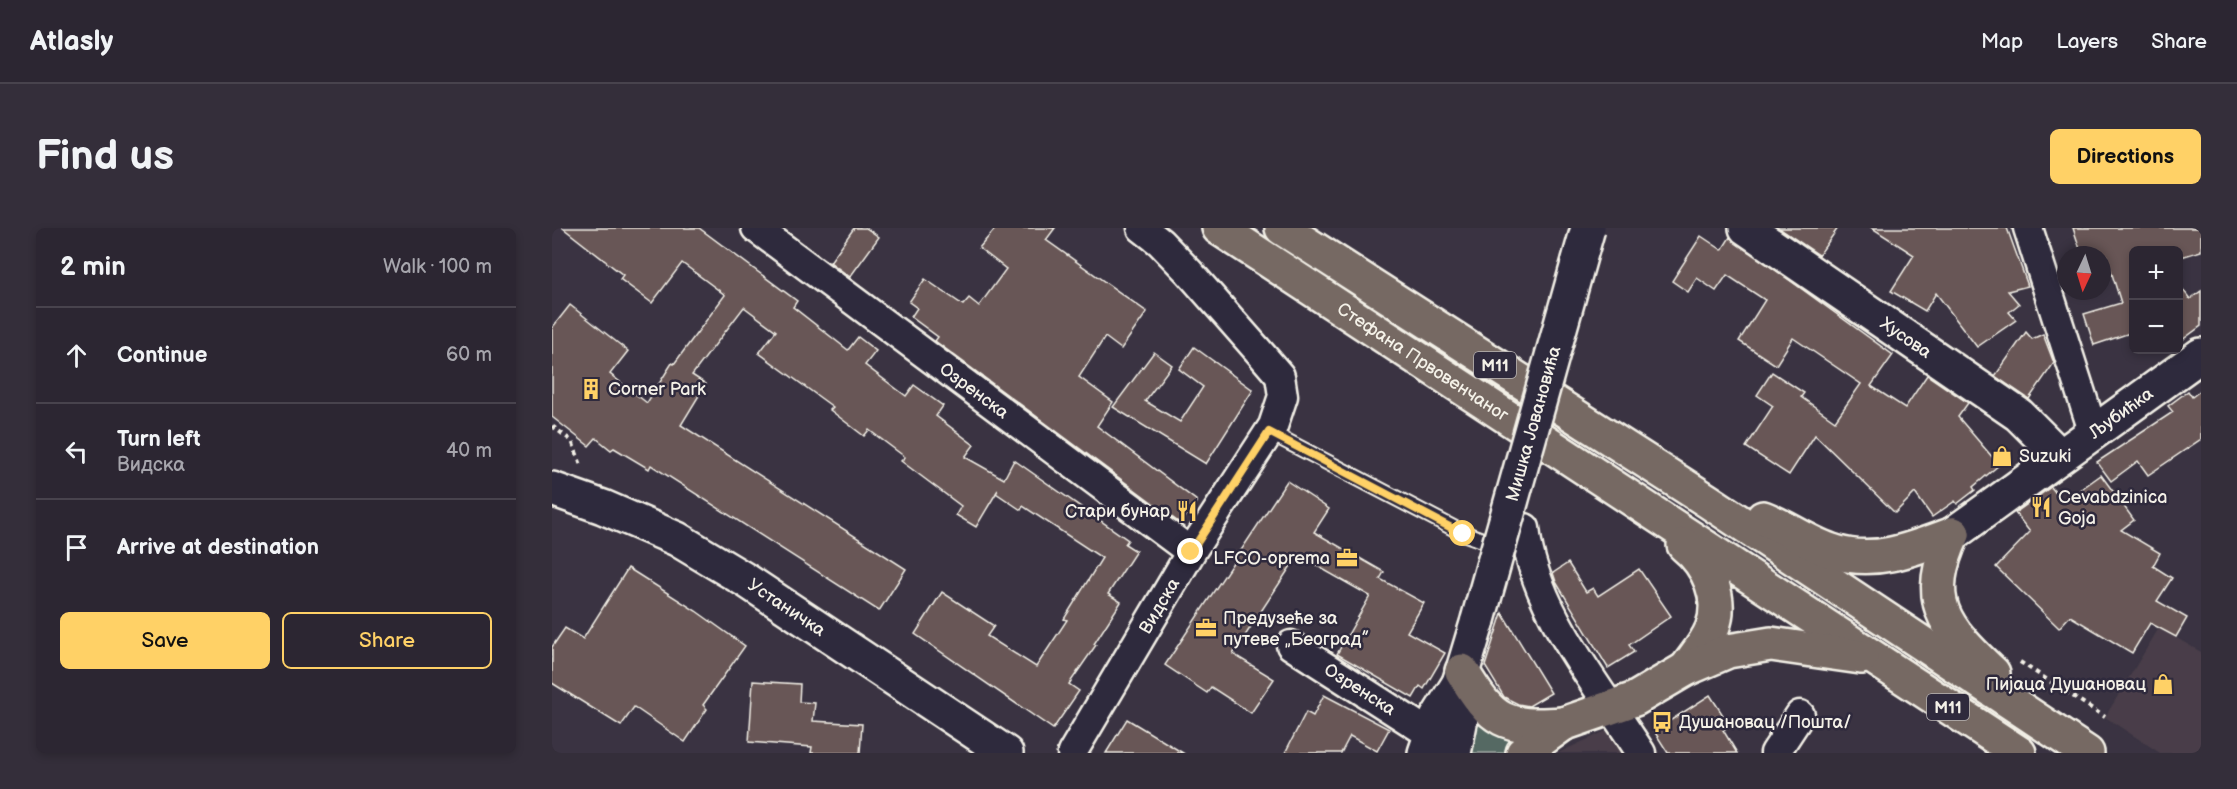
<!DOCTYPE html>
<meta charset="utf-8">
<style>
:root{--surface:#2c2632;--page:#342e3a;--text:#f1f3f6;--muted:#a6a5ac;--line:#48434d;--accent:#ffd166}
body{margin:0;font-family:"Balsamiq Sans",sans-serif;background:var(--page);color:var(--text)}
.controls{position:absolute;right:18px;top:18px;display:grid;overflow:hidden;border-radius:9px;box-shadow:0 3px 9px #0003}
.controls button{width:54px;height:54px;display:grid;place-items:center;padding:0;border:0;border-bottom:2px solid var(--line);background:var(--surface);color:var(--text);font:30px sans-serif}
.compass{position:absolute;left:1505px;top:18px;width:54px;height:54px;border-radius:50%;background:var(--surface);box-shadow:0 3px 9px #0003;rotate:184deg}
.stop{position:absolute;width:18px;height:18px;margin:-14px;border:4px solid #ffd166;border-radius:50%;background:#fff}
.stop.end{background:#ffd166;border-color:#fff;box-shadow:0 2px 6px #0008}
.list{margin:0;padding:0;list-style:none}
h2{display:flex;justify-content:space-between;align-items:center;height:78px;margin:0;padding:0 24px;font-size:26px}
h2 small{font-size:20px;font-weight:400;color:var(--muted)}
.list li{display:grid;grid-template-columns:39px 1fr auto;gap:18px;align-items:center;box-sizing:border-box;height:96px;padding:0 24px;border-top:2px solid var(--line)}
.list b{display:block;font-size:22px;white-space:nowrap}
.list p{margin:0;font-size:20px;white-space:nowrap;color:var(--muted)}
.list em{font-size:20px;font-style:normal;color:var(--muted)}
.actions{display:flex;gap:12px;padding:18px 24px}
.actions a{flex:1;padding:14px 0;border:2px solid var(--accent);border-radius:9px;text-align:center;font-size:21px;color:var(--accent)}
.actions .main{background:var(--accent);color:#111}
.icon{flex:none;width:33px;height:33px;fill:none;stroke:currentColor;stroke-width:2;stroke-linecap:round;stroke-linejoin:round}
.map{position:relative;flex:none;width:1649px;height:525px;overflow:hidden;border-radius:9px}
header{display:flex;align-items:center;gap:36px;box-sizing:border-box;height:84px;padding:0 30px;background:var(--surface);border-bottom:2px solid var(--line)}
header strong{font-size:28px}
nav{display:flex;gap:33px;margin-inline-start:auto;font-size:21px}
.intro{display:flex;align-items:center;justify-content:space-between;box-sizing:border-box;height:144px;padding:0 36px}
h1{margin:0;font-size:42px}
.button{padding:15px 27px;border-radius:9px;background:var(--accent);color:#111;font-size:21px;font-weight:700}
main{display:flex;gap:36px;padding:0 36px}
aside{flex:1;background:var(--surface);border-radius:9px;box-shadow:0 3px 9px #0003}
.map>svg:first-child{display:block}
</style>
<header>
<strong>Atlasly</strong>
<nav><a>Map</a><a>Layers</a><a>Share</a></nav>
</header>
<div class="intro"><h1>Find us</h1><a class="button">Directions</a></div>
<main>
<aside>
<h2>2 min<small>Walk · 100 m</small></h2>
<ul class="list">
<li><svg class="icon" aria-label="ahead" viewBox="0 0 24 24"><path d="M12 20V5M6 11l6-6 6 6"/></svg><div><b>Continue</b></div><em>60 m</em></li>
<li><svg class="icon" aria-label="left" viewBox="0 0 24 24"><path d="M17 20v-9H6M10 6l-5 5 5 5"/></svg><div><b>Turn left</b><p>Видска</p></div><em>40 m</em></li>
<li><svg class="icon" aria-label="arrive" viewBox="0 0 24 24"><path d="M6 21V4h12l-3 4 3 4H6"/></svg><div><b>Arrive at destination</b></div></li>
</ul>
<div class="actions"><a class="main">Save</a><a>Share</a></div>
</aside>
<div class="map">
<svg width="1649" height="525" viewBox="0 0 1649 525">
<rect width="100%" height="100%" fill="#3a3342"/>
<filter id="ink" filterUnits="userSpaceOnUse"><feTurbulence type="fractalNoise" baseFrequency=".0167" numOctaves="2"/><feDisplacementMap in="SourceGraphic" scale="12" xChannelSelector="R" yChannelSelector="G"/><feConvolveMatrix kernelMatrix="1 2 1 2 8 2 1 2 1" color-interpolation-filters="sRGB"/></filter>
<g filter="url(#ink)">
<g fill="#483e48">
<path d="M1607,400L1649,424V525H1608L1553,489Z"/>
<path d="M1056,502L1071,525H1006Z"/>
</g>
<path fill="#546964" stroke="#a4ada6" stroke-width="1.5" d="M923,485L965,512L951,525H912Z"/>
<g fill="#685756" stroke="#f4f1e8" stroke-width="1.5">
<path d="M11,0H147L245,73L241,79L296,122L306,109L324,123L313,137L354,168L362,157L391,178L384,188L422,217L413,229L452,251L462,232L576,312L573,316L584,323L556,366L569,374L542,416L544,417L517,456L527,463L501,501L363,406L390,364L442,398L435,408L484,439L515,392L512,391L550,330L471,278L469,282L444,265L446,262L424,299L404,287L409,278L349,233L353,229L317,202L312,208L278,182L281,179L207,125L224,103L192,79L140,147L154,156L129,197L354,341L327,383L99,237L97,241L62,220L59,222L44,210L37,218L0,189V100L18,77L76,123L58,146L95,175L120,135L122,136L173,67L130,35L100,75L68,51L71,47Z"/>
<path d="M302,0H314L327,9L298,49L278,34Z"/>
<path d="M444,0H503L494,12L595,84L569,121L553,109L527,149L561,174L545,198L645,273L629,296L383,113L386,109L359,89L365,80L357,74L373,51L411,77L417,70L427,78L454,41L427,20Z"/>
<path d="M1227,0H1286L1267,27Z"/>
<path d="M1320,0H1455L1476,58L1456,63L1467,76L1457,84L1464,92L1425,119L1384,65L1373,83L1339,63L1362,27Z"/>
<path d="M1521,0H1649V23L1626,30V22H1581V104L1542,117L1532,86L1569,75L1554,27H1530Z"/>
<path d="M1149,8L1170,22L1178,9L1341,127L1319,158L1353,180L1375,147L1416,175L1406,189L1447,237L1421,259L1423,262L1405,276L1403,273L1380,289L1363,265L1343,285L1263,207L1237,247L1194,219L1221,178L1205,167L1220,144L1252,165L1249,169L1283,193L1309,156L1241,110L1224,137L1187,113L1213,72L1175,47L1164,63L1145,50L1136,64L1120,53Z"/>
<path d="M1626,55L1638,71L1649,63V98L1626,115Z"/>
<path d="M1474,104L1480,111L1491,106L1502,135L1477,171L1443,148Z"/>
<path d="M642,119L701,162L654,236L561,179L602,124L620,137L593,173L628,194L651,159L627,141Z"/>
<path d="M1649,162V211L1596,247L1586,233L1559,253L1545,234L1621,184L1616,178L1636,163L1640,169Z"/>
<path d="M1549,247L1582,292L1569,302L1608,325L1601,338L1620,350L1605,373L1635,390L1624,409L1598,395L1580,425L1518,388L1507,400L1444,339L1478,304L1463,285L1499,259L1511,274Z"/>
<path d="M735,253L777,281L762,304L832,344L828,351L872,375L855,404L893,425L872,461L868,458L861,470L785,426L818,368L746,327L681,426L722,451L699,485L659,459L655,465L613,437Z"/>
<path d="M1016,335L1034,364L1041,360L1046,368L1087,341L1119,388L1077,417L1082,424L1056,440L1004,354L1001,345Z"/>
<path d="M76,340L144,383L193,418L151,477L155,481L133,514L82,479L69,498L0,455V419L13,400L31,411Z"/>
<path d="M950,385L999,465L977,478L966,476L952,469L933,438Z"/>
<path d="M201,453L248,456L247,474L263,475L261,493L310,496L308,525H259L260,519L197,514Z"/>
<path d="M772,467L837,501L825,523L798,508L789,525H733L754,484L761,488Z"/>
<path d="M1158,467L1178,498L1171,502L1185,525H1116L1102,503Z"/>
<path d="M575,491L631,525H554Z"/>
</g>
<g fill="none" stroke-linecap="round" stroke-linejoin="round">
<defs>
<path id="service" d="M717,204L911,305L947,318"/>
<g id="minor">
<path id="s1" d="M204,0L639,324"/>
<path d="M1476,0L1541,203"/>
<path d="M973,300C981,381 1046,457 1089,525"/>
<path id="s2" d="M739,417L878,506"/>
<path id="s3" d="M520,525L639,324L721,198L731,168L728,148L710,127L637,44L608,14L590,0"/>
<path d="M1223,525L1248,487"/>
</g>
<g id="tertiary">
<path id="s4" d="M1194,0L1467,187L1507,227"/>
<path id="s5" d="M1401,306L1649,127"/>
</g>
<g id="secondary">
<path id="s6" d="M0,261L51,279L125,311L195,353L454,525"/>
<path d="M873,525L885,490L907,455L926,392"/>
<path d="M902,525L911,480L907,455"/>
</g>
<g id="trunk">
<path id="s7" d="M667,0L1467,525"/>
<path d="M730,0L1156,273L1535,525"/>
<path d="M1211,290C1235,299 1258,317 1283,324C1324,337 1363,320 1401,306"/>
<path d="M1401,306C1370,373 1391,398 1441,445"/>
<path d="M1132,317C1156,336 1172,371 1160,401C1154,416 1143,428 1134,441"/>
<path d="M910,443C941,495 952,500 1011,496"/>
<path d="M971,525L1011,496L1083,471L1134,441L1176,423L1219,416L1309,429"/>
</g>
</defs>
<use href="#service" stroke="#f4f1e8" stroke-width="18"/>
<use href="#minor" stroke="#f4f1e8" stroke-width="33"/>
<use href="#tertiary" stroke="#f4f1e8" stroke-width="38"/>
<use href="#secondary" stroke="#f4f1e8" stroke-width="38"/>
<use href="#trunk" stroke="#f4f1e8" stroke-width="38"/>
<g stroke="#f4f1e8" stroke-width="4" stroke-dasharray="4.5 4.5" stroke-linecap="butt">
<path d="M0,198L20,213L30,240"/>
<path d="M1468,434L1553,489"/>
</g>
<use href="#service" stroke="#2f2a3d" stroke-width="14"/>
<use href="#minor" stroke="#2f2a3d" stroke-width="28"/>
<use href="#tertiary" stroke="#2f2a3d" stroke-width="33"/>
<use href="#secondary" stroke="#2f2a3d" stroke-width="33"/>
<use href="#trunk" stroke="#766964" stroke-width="33"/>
<defs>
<g id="secondary-bridge">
<path id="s8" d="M926,392L1036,0"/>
</g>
</defs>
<use href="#secondary-bridge" stroke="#f4f1e8" stroke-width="38" stroke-linecap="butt"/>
<use href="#secondary-bridge" stroke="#2f2a3d" stroke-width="33"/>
</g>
</g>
<g fill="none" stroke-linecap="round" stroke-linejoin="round" filter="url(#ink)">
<path stroke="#ffd166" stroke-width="8" d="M639,324L717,204L911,306"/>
</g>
<defs>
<symbol id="building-bare" viewBox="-9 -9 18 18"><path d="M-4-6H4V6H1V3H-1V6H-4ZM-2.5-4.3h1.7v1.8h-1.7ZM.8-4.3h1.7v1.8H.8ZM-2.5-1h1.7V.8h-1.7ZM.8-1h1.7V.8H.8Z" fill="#ffd166" stroke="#2f2a3d" stroke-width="2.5" paint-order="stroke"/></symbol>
<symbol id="shop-bare" viewBox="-9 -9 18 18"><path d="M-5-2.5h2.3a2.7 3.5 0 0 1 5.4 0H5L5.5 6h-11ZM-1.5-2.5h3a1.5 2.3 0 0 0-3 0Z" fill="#ffd166" stroke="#2f2a3d" stroke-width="2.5" paint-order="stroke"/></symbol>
<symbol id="restaurant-bare" viewBox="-9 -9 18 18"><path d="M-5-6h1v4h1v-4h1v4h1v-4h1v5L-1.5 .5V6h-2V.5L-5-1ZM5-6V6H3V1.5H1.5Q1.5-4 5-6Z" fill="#ffd166" stroke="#2f2a3d" stroke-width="2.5" paint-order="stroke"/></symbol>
<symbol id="office-bare" viewBox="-9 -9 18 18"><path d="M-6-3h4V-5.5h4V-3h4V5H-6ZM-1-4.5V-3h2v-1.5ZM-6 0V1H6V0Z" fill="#ffd166" stroke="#2f2a3d" stroke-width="2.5" paint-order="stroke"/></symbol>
<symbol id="bus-bare" viewBox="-9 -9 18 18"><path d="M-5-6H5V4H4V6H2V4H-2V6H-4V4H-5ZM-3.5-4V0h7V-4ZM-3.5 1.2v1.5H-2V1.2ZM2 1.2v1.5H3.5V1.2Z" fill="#ffd166" stroke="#2f2a3d" stroke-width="2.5" paint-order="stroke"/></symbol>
</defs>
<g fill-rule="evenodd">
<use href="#building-bare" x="24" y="146" width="30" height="30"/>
<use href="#shop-bare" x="1435" y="213" width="30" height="30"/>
<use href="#restaurant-bare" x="1474" y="264" width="30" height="30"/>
<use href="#restaurant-bare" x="620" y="268" width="30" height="30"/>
<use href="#office-bare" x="780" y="315" width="30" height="30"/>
<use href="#office-bare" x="639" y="385" width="30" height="30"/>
<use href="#shop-bare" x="1596" y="441" width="30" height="30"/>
<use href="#bus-bare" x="1095" y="479" width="30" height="30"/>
</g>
<g text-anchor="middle" stroke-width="5" stroke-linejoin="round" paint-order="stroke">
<g fill="#2f2a3d" stroke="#b9b5b5" stroke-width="1.5">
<rect x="922" y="124" width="42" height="26" rx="4.5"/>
<rect x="1375" y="466" width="42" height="26" rx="4.5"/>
</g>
<g font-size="16" font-weight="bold" fill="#f4f1e8">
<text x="943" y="143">M11</text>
<text x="1396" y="485">M11</text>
</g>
<g font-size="18" fill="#f4f1e8" stroke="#2f2a3d">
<text dy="6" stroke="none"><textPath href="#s4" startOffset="194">Хусова</textPath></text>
<text dy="6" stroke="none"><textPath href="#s7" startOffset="244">Стефана Првовенчаног</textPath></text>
<text dy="6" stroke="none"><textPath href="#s1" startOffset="272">Озренска</textPath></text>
<text dy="6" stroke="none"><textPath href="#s5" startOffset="207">Љубићка</textPath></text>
<text dy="6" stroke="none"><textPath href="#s8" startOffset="204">Мишка Јовановића</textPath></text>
<text dy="6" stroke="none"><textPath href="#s3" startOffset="171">Видска</textPath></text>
<text dy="6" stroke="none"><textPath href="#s6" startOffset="264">Устаничка</textPath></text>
<text dy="6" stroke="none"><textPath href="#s2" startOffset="82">Озренска</textPath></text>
</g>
<g font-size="18" fill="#f4f1e8" stroke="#2f2a3d" text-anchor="start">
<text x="56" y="167">Corner Park</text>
<text x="1467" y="234">Suzuki</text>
<text x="1506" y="275">Cevabdzinica<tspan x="1506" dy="21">Goja</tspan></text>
<text x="618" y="289" text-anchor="end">Стари бунар</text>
<text x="778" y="336" text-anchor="end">LFCO-oprema</text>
<text x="671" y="396">Предузеће за<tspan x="671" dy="21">путеве „Београд”</tspan></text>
<text x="1594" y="462" text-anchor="end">Пијаца Душановац</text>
<text x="1127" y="500">Душановац /Пошта/</text>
</g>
</g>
</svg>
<div class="controls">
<button>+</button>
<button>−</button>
</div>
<svg class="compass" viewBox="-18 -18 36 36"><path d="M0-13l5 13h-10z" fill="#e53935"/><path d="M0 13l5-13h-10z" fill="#a6a5ac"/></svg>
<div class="stop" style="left:911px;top:306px"></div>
<div class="stop end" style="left:639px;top:324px"></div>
</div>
</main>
